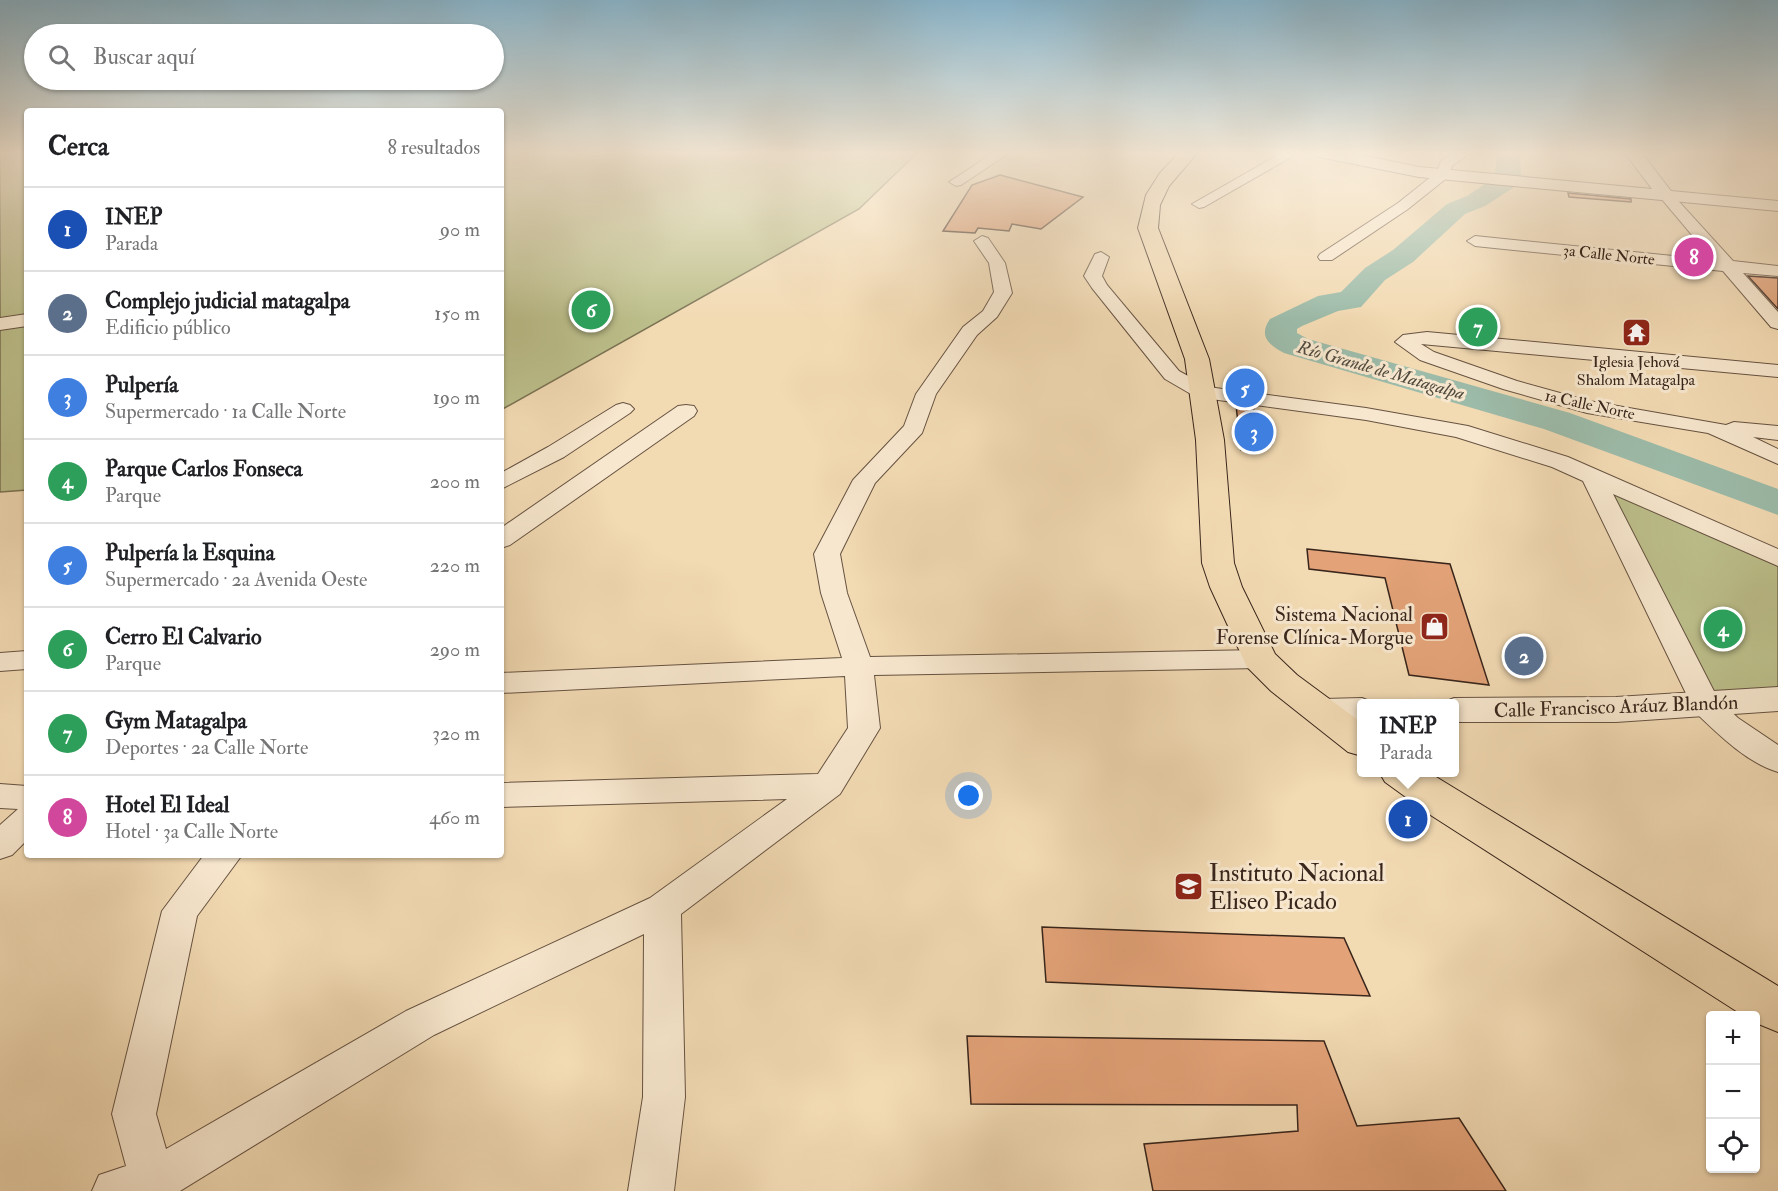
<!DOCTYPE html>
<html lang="es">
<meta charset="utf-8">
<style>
:root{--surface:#fff;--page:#f6f6f6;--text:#202124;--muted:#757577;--line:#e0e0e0;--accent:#1a73e8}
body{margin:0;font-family:"IM FELL Double Pica",serif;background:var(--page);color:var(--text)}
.controls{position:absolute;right:18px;bottom:18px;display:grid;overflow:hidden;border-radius:6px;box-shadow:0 2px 4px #0004}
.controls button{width:54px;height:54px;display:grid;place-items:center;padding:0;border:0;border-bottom:2px solid var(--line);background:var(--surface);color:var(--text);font:30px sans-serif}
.you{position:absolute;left:969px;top:796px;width:21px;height:21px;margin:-15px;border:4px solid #fff;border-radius:50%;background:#1a73e8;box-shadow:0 0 0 9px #1a73e833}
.badge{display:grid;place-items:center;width:39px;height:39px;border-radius:50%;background:var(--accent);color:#fff;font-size:20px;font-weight:700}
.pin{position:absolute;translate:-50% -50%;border:3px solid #fff;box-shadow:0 2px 6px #0006}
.popup{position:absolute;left:1357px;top:699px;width:102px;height:78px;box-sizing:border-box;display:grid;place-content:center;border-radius:6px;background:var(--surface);filter:drop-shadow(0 2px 4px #0005);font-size:20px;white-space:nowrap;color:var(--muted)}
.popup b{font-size:22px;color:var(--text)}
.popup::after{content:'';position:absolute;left:50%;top:100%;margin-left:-12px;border:12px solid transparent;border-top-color:var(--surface)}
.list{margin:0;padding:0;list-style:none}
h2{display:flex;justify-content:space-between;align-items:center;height:78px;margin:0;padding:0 24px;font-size:26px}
h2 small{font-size:20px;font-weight:400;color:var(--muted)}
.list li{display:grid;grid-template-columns:39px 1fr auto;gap:18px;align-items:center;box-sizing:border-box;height:84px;padding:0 24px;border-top:2px solid var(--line)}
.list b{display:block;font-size:22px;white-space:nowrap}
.list p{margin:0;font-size:20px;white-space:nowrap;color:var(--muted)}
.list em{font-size:20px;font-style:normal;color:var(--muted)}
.icon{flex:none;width:33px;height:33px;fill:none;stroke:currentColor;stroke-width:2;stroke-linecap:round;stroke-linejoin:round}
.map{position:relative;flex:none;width:1778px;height:1191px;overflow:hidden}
.search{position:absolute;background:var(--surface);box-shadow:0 2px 4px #0004;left:24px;top:24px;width:480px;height:66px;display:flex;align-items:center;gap:15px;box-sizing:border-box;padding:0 21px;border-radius:33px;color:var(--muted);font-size:22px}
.panel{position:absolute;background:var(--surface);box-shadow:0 2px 4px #0004;left:24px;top:108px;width:480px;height:750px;border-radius:6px}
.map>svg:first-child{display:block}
</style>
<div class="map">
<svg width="1778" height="1191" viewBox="0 0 1778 1191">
<rect width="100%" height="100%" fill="#f2dab3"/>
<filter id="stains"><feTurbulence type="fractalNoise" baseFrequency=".00333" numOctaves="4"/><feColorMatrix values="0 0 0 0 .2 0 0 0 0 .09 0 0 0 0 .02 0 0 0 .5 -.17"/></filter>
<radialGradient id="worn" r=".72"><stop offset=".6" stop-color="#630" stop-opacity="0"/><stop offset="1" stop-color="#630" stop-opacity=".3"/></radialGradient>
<g fill="#bcbf8b" stroke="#7a7253" stroke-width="1.5">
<path d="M0,152H27V490L0,492Z"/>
<path d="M501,152H918L859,209L501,410Z"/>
<path d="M1594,479L1778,560V699L1706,705Z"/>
</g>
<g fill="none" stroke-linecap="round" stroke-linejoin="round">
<path fill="#9cbba9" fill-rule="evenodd" d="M1498,152H1520L1521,174L1513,188L1485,206L1465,214L1413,262L1385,280L1361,307L1338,311L1302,326L1297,329V333L1308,339L1570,413L1778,489V515L1544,429L1284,353C1269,345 1258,336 1270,319L1318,296L1341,292L1365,268L1393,250L1447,204L1467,196L1494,178Z"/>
</g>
<g fill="#e3a278" stroke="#38251b" stroke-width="1.5">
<path d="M1000,175L1083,197L1041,229L1012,224L1009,231L978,228L975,233L943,231L972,185Z"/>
<path d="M1568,193L1631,199V202L1569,197Z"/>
<path d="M1748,276L1778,278V309Z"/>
<path d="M1236,405L1254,407L1253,422L1268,424L1272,444L1251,442V450H1241Z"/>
<path d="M1307,549L1450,564L1489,685L1409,675L1385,578L1309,569Z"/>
<path d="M1042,927L1344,938L1370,996L1046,982Z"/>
<path d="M967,1036L1324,1041L1357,1126L1459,1118L1506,1191H1153L1144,1144L1298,1131L1297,1105L971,1104Z"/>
</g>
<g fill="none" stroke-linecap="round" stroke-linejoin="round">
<defs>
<g id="minor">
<path d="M654,152L647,157L640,153L641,152Z"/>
<path d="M995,152H1011L961,185L956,186L949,182Z"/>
<path d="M1283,152H1300L1204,207L1199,208L1192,204Z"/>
<path d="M1455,152H1471L1452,166L1448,177L1408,209L1332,260H1320L1318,257L1320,254L1398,203L1437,172L1441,161Z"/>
<path d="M1667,193L1672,194L1733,261L1778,266V276L1743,273L1778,312V329L1771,327L1723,271L1475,246L1467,241L1475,236L1713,260L1660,197Z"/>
<path d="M982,236L988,238L1005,263L1012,293L997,317L977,335L936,394L922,433L875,483L840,554L847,593L870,657L1260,650L1270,653L1274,659L1270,665L1260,668L874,675L880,728L840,794L681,914L685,1097L674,1191H628L643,1097L644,934L434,1035L180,1191H92L99,1175L126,1166L112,1114L162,911L204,855H242L197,916L156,1114L166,1149L406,1011L650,898L787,799L501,807V783L818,774L848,728L845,676L501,693V673L842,658L821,593L814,554L853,480L904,426L916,394L963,327L983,311L994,292L989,263L974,241Z"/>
<path d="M1101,252L1109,257L1102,276L1107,285L1179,371L1208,387L1366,408L1468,426L1568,457L1778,549V566L1613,494L1718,699L1738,718L1778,745V772C1747,763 1718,734 1695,712L1583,481L1552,467L1456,437L1366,420L1196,397L1165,379L1092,288L1084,276L1095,254Z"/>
<path d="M27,314V326L0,330V318Z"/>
<path d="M1427,332L1778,365V377L1421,344L1434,352L1517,381L1589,401L1726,425L1734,422L1778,426V440L1753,437L1778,449V464L1708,433L1587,413L1503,389L1420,360L1395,342L1403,335Z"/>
<path d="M623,403L630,405L634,409L630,413L564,457L501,489V473L548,447L616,405Z"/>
<path d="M686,405L694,406L697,411L694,416L510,545L501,548V528L678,406Z"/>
<path d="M27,651V669L0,671V653Z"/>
<path d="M0,784L27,786V840L12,855L0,859V825L18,809L0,808Z"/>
</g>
<g id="tertiary">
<path d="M1311,152H1346L1419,167L1652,189L1624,152H1641L1671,191L1778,201V211L1419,177L1319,157Z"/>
<path d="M1778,687V711L1616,722H1454V704H1439L1454,698L1616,697Z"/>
<path d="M1362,698L1377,704H1362V722L1323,723L1310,720L1304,711L1310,702L1323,699Z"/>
</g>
<g id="primary">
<path d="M1180,152H1198L1169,186L1160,205L1158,228L1209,359L1224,440L1234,563L1242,587L1275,654L1297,675L1362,723V756L1348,752L1271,691L1247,667L1210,587L1202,563L1196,440L1185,359L1138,228L1146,195L1160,173Z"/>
<path d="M1379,772H1428L1778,986V1032L1756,1023V1016H1744L1432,816L1385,782Z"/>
</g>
</defs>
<use href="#minor" stroke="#665241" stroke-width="2"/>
<use href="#tertiary" stroke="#665241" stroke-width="2"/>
<use href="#primary" stroke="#38251b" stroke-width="2"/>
<use href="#minor" fill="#f7e7ce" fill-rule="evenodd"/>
<use href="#tertiary" fill="#f7e7ce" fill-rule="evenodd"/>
<use href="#primary" fill="#f2dab3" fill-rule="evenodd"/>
</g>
<linearGradient id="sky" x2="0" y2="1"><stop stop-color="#89b7cf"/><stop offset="0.48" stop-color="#f9eedd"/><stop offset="1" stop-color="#f9eedd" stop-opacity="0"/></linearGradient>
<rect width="1778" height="319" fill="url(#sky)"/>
<defs>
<symbol id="temple-square" viewBox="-11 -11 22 22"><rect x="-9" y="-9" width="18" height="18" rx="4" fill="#8f2418" stroke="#f7e7ce"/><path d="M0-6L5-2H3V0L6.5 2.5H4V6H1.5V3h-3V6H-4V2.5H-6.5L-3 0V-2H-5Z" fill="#fff"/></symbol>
<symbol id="shop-square" viewBox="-11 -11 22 22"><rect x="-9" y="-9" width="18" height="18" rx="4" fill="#8f2418" stroke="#f7e7ce"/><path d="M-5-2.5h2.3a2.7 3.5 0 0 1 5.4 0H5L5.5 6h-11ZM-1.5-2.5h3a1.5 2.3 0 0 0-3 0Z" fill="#fff"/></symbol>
<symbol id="school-square" viewBox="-11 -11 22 22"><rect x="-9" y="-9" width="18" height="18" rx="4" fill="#8f2418" stroke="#f7e7ce"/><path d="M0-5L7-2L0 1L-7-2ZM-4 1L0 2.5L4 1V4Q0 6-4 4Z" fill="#fff"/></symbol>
</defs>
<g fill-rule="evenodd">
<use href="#temple-square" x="1620" y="316" width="33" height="33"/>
<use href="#shop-square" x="1418" y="610" width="33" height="33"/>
<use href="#school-square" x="1172" y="870" width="33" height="33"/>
</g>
<g text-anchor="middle" stroke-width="6" stroke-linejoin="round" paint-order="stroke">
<g font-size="16" fill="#38251b" stroke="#f7e7ce">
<text transform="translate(1609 254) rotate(6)" y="6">3a Calle Norte</text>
<text transform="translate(1590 404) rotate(12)" y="6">1a Calle Norte</text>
</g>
<g font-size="16" fill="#38251b" stroke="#f7e7ce">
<text x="1636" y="367">Iglesia Jehová<tspan x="1636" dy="18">Shalom Matagalpa</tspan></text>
</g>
<g font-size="18" font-style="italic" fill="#514a3e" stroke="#f7e7ce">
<text transform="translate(1381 370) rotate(16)" y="6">Río Grande de Matagalpa</text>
</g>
<g font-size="20" fill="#38251b" stroke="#f7e7ce" text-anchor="end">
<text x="1413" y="621">Sistema Nacional<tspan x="1413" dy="23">Forense Clínica-Morgue</tspan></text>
</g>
<g font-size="20" fill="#38251b" stroke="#f7e7ce">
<text transform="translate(1616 706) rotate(-2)" y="7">Calle Francisco Aráuz Blandón</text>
</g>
<g font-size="24" fill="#38251b" stroke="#f7e7ce" text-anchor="start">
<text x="1209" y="881">Instituto Nacional<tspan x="1209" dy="28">Eliseo Picado</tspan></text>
</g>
</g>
<rect width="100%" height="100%" filter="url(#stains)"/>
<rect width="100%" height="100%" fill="url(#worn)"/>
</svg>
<div class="controls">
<button>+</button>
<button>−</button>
<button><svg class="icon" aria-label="locate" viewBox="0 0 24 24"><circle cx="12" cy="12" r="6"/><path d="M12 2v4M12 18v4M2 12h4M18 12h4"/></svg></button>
</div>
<div class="you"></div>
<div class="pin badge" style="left:1408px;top:819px;background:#1a4fb4">1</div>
<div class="popup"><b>INEP</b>Parada</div>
<div class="pin badge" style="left:1524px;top:656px;background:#5c6f8a">2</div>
<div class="pin badge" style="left:1254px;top:432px;background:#3f7fe0">3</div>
<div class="pin badge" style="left:1723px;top:629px;background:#2e9e5b">4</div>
<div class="pin badge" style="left:1245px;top:388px;background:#3f7fe0">5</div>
<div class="pin badge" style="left:591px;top:310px;background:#2e9e5b">6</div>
<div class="pin badge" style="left:1478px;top:327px;background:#2e9e5b">7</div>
<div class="pin badge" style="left:1694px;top:257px;background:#d1479c">8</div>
<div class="search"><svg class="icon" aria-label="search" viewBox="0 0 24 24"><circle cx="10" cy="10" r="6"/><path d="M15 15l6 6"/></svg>Buscar aquí</div>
<section class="panel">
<h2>Cerca<small>8 resultados</small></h2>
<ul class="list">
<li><span class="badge" style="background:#1a4fb4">1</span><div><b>INEP</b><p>Parada</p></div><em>90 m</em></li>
<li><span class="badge" style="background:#5c6f8a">2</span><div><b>Complejo judicial matagalpa</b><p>Edificio público</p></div><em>150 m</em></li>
<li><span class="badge" style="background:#3f7fe0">3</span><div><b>Pulpería</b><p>Supermercado · 1a Calle Norte</p></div><em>190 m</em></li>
<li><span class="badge" style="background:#2e9e5b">4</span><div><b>Parque Carlos Fonseca</b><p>Parque</p></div><em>200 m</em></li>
<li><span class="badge" style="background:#3f7fe0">5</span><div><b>Pulpería la Esquina</b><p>Supermercado · 2a Avenida Oeste</p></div><em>220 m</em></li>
<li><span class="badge" style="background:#2e9e5b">6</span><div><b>Cerro El Calvario</b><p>Parque</p></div><em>290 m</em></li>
<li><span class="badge" style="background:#2e9e5b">7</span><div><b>Gym Matagalpa</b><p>Deportes · 2a Calle Norte</p></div><em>320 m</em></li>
<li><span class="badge" style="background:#d1479c">8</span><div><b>Hotel El Ideal</b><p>Hotel · 3a Calle Norte</p></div><em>460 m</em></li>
</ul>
</section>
</div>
